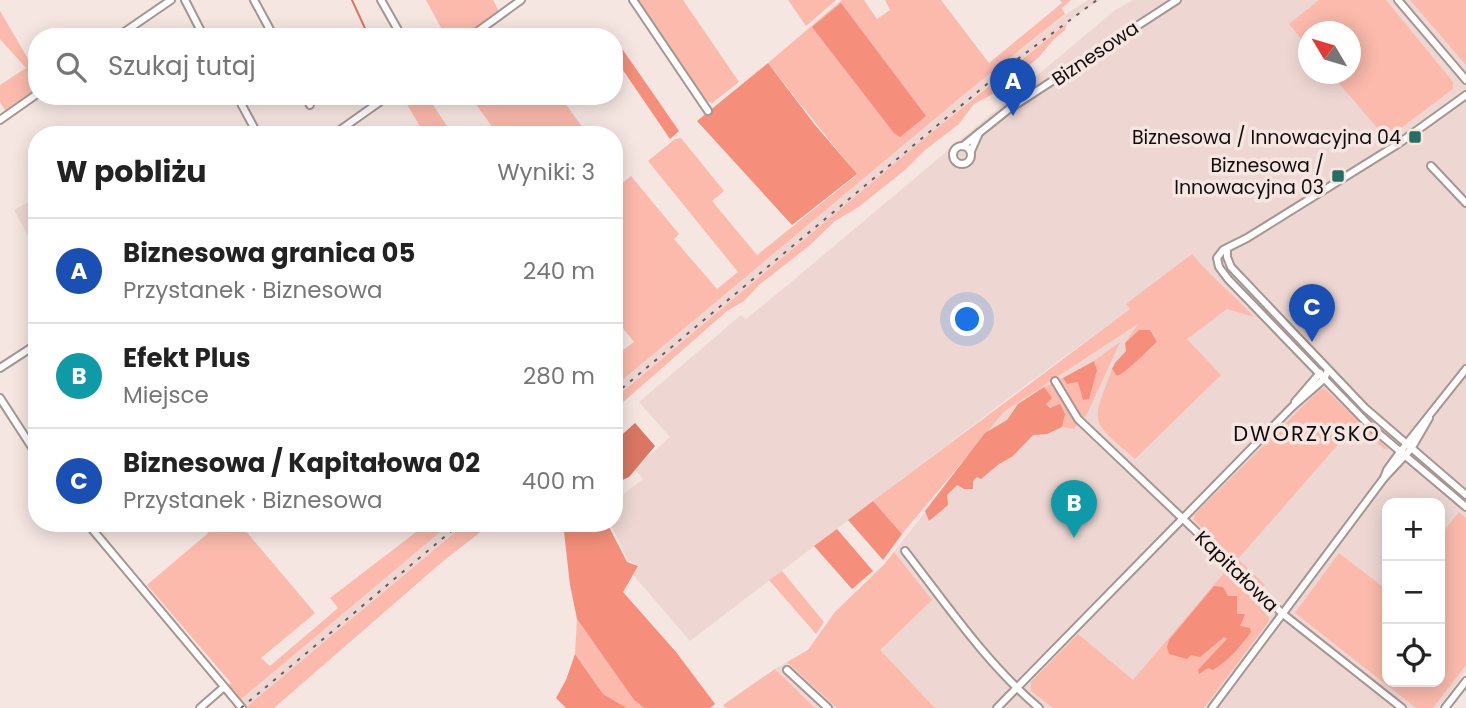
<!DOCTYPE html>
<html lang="pl">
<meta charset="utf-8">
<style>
:root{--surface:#fff;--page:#f6f6f6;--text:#222;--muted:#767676;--line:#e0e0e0;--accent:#db2777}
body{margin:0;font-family:Poppins,sans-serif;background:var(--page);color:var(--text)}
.controls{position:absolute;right:21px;bottom:21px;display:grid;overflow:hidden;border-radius:14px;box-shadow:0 4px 18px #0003}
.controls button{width:63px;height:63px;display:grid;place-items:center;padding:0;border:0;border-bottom:2px solid var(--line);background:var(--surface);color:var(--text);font:35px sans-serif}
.compass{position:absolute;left:1298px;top:21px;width:63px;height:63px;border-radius:50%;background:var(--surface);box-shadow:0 4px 18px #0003;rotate:308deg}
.you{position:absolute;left:968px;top:320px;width:24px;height:24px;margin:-18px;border:5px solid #fff;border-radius:50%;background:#1a73e8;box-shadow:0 0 0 10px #1a73e833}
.badge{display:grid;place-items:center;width:46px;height:46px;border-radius:50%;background:var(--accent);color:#fff;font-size:23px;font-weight:700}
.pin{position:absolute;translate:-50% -58px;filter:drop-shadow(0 2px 4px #0008)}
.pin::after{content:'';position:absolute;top:37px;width:24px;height:21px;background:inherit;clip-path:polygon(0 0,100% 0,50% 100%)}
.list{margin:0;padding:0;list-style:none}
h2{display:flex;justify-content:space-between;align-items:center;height:91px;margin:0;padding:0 28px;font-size:30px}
h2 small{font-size:23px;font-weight:400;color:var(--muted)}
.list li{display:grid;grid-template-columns:46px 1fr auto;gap:21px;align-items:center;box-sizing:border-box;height:105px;padding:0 28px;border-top:2px solid var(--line)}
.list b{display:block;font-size:26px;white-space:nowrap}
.list p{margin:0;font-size:23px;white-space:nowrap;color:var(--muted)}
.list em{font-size:23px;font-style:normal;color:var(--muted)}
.icon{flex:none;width:38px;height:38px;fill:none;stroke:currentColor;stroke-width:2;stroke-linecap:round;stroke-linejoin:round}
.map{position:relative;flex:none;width:1466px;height:708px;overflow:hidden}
.search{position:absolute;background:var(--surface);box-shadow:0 4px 18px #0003;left:28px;top:28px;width:595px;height:77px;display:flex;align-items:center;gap:18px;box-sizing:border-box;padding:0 24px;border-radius:28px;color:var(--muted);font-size:26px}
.panel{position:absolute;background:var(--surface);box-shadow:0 4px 18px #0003;left:28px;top:126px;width:595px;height:406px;border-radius:28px}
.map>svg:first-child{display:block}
</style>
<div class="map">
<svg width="1466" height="708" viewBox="0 0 1466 708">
<rect width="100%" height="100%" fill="#f6e6e2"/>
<g fill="#eed7d2" fill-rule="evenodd">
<path d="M1088,0H1099L1070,20L972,99L614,399V387L967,92L1066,14Z"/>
<path d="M1133,0H1466V671L1438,708H815L775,669L808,650L835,612L884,564L1005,411L1140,322L1130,309L1014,394L690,641L633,575L638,566L628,560L610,523H614V500H616L643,479L634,469L670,437L639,402L741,315L746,319L790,283L1115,10ZM1308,32H1350V74H1308ZM1387,503H1440V682H1387Z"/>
<path d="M37,197V252L14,210Z"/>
<path d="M451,523H466L245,708H231Z"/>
</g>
<g fill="#fbbaac">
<path d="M426,0H493L500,13L468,37H446Z"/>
<path d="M636,0H683L739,82L712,103L707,101Z"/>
<path d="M788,0H836L806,26Z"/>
<path d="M842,0H864L877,19L890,10L885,0H941L989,63L1062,3L1060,0H1071L1062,8L1065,14L967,92L614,387V338L623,350L634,342L614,317V190L631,176L679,234L674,239L717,289L738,272L648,161L675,139L681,138L724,191L712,201L757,255L857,175L768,63Z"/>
<path d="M1319,0H1386L1453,82V89L1401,128L1397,127L1384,136L1331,74H1350V32H1308V47L1289,24Z"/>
<path d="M1410,0H1466V65Z"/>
<path d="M0,11L37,74V90L9,110H5L0,102V85L26,68L0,39Z"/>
<path d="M1067,23L1065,30L1054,39L1039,57L1009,82L1000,87L993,94L974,104L959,124L925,150L906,169L860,206L835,221L810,245L759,285L744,301L727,311L614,410V399L931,133Z"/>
<path d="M402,96H427L453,135H425Z"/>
<path d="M470,96H560L588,135H498Z"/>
<path d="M1192,254C1211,277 1234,295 1254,317L1227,309L1187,339L1221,375L1135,459C1089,418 1091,427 1112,369L1117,376C1127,372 1147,351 1157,343L1150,330H1139L1125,343L1138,324L1005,411L902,534L873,501L1130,309L1126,304Z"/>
<path d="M1120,342L1087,414L1074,429L1062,427L1065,415L1046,404V389L1044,387L1063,378L1067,384L1078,382L1080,385L1097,370L1094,361Z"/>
<path d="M1324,388L1388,449H1384L1356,424L1238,559L1265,585L1262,587L1194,520V515L1320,389Z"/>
<path d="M1459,512L1466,518V665L1433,708H1416L1295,613L1339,553L1387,590V682H1440V536Z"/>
<path d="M220,523H239L315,613L261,658L270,666L338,608L330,598L428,523H451L239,701L227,686L231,683L147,585Z"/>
<path d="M466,523H492L442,562L274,708H245Z"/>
<path d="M894,552L932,600L880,650L935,708H837L787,662L808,650L835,612L884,565Z"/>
<path d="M782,571L824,622L816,634L769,580Z"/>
<path d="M1225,572L1268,614L1269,621L1204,708H1053L1031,691V682L1078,634L1133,680Z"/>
<path d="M577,619L634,700L644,708H627L603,694L575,654Z"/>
<path d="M775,669L815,708H726L723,705Z"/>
</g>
<g fill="#f58f7b">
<path d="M841,3L926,116L900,137L894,133L812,27Z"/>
<path d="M623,50L679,131L670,139L614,57Z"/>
<path d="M768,63L815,125L857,174L792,225L697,121Z"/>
<path d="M1139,330H1150L1157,342C1147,351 1127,372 1117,376L1112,369L1115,363L1126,351L1125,343Z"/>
<path d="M1094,361L1097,370L1089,399L1083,400L1078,382L1067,384L1063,378Z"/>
<path d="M1044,387L1052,398L1046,404L1050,408L1060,404L1065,414L1062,427L1047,434L1033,435L1013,456L999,464L981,479L977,477L973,481V489H964L957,485L947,495L948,505L929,521L925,511L985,433L1007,420L1018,404Z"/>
<path d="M873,501L902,534L883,560L848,520Z"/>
<path d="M563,523H607L627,562L638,566L623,592L676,652L715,704L710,708H644L634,700L577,619L570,585Z"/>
<path d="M837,529L873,571L852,589L814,546Z"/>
<path d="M1214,586L1223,587L1228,596H1237V614H1245L1240,626L1250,628L1251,632C1240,647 1229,660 1213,670L1208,668L1199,674L1198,670L1227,639L1224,637L1200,657L1191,655L1187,659L1169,654L1167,647L1169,640Z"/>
<path d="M575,654L603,694L627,708H566L556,698L566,680Z"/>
</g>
<path fill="#d97763" d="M635,423L655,446L629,477L614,484V442Z"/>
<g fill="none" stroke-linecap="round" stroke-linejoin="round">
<path stroke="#d97763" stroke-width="2" d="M352,0L369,37"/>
<defs>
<g id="street">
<path d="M185,0L204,37"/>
<path d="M254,0L274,37"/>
<path d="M381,0L402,37"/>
<path d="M633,0L708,111"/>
<path d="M1398,0L1466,80"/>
<path d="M117,37L171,0"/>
<path d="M470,37L521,0"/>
<path d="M1466,95L1398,144L1247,238L1223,250L1217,258L1219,267L1228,279L1370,426L1466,507"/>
<path d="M237,96L258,135"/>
<path d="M305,96L310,105"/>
<path d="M0,120L37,94"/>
<path d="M979,133L1009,109L1177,0"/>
<path d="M333,135L388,96"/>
<circle cx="962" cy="155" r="9"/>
<path d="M963,146L979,133L971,151"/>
<path d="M1431,166L1466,203"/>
<path d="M1227,249V257L1231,267L1365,408L1466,495"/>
<path d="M0,368L37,344"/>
<path d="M1055,381L1078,419L1283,614L1402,708"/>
<path d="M0,398L37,455"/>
<path d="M1295,402L1320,373"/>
<path d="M1384,478L1387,470L1400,452L1466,369"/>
<path d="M87,523L242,708"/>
<path d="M905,551C947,605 986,663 1039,708"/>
<path d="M787,670L828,708"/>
<path d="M200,708L224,687"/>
<path d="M997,708L1292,407L1324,379L1328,370"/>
<path d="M1212,708L1384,478L1411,449L1429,418"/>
<path d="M1445,708L1466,681"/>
</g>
</defs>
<use href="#street" stroke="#a49693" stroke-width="10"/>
<use href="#street" stroke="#fff" stroke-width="6"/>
<g stroke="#665d5b" stroke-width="2" stroke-dasharray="3.5 7" stroke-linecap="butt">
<path d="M614,395L1011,64L1097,0"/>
<path d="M241,708L461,523"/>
</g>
</g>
<g fill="#266e64" stroke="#f6e6e2" stroke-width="2.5">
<rect x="1408" y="130" width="14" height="14" rx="3.5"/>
<rect x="1331" y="169" width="14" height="14" rx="3.5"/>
</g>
<g text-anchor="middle" stroke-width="7" stroke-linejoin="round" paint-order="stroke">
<g font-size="19" fill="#120d0c" stroke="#f6e6e2">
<text transform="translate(1095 53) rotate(-34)" y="7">Biznesowa</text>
<text transform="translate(1237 571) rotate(44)" y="7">Kapitałowa</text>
</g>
<g font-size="19" fill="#120d0c" stroke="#f6e6e2" text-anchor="end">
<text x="1401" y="144">Biznesowa / Innowacyjna 04</text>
<text x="1324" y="172">Biznesowa /<tspan x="1324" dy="22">Innowacyjna 03</tspan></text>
</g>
<g font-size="21" letter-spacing="2" fill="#120d0c" stroke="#f6e6e2">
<text x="1307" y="441">DWORZYSKO</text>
</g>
</g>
</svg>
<div class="controls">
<button>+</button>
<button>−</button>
<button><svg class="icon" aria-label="locate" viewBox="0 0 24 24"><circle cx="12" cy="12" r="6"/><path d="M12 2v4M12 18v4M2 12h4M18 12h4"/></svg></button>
</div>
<svg class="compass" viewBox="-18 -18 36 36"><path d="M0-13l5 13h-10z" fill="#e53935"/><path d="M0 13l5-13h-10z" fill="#767676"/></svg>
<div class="you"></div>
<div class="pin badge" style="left:1013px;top:116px;background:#1a4fb4">A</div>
<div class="pin badge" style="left:1074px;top:538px;background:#0f9aa8">B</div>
<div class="pin badge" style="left:1312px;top:342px;background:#1a4fb4">C</div>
<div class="search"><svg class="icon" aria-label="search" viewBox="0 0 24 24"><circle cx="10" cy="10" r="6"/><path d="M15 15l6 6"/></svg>Szukaj tutaj</div>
<section class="panel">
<h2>W pobliżu<small>Wyniki: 3</small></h2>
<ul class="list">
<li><span class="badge" style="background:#1a4fb4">A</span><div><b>Biznesowa granica 05</b><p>Przystanek · Biznesowa</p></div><em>240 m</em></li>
<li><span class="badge" style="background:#0f9aa8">B</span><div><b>Efekt Plus</b><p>Miejsce</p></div><em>280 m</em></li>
<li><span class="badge" style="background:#1a4fb4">C</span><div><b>Biznesowa / Kapitałowa 02</b><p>Przystanek · Biznesowa</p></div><em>400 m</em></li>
</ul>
</section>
</div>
